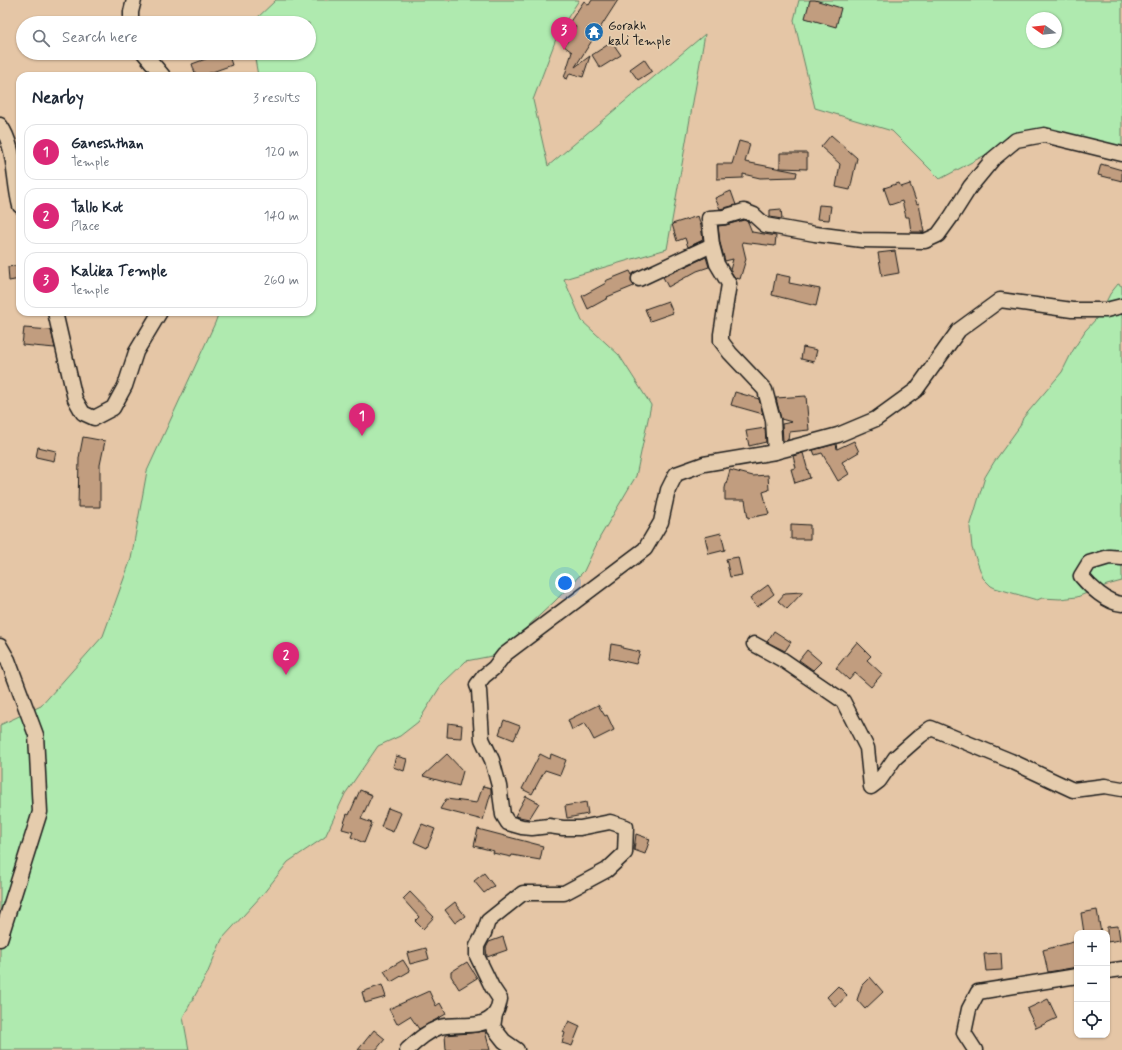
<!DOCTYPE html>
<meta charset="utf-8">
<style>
:root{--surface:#fff;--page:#f2f2f3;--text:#1f2937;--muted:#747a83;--line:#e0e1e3;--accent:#db2777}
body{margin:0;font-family:Mynerve,sans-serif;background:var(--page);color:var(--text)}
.controls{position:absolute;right:12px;bottom:12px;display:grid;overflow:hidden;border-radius:8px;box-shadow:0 1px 3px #0004}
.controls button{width:36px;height:36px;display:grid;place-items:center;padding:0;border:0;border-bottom:1px solid var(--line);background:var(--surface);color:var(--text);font:20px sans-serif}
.compass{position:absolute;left:1026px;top:12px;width:36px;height:36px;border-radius:50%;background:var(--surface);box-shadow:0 1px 3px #0004;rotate:285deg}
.you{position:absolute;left:565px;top:583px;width:14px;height:14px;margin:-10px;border:3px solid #fff;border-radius:50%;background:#1a73e8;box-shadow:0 0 0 6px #1a73e833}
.badge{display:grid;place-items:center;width:26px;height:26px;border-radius:50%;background:var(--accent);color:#fff;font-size:13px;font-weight:700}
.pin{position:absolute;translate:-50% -33px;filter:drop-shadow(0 1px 2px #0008)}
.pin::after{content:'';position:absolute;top:21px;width:14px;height:12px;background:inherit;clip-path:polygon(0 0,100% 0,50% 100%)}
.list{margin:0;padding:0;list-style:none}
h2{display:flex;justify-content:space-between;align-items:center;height:52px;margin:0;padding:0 16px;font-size:17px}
h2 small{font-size:13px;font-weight:400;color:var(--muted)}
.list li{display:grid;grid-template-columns:26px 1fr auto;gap:12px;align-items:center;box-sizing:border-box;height:56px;margin:0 8px 8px;padding:0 8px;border:1px solid var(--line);border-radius:12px}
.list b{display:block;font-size:15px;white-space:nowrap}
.list p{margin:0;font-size:13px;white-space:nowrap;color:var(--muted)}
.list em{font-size:13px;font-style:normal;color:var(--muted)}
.icon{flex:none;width:22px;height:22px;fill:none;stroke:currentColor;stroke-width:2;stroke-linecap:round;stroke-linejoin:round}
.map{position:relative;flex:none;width:1122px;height:1050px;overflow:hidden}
.search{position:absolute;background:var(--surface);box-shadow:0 1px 3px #0004;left:16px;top:16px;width:300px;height:44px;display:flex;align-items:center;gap:10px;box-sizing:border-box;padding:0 14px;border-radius:22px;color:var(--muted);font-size:15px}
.panel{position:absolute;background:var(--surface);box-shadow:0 1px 3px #0004;left:16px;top:72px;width:300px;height:244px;border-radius:12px}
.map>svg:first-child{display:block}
</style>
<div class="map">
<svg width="1122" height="1050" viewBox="0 0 1122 1050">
<rect width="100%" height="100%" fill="#e5c6a6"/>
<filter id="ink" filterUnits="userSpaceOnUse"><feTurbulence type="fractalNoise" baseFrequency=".025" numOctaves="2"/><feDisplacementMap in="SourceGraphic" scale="8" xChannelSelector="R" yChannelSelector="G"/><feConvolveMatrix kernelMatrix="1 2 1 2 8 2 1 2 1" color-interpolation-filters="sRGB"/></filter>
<g filter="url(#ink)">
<g fill="#afeaaf" stroke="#668366" fill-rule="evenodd">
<path d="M276,0H579L559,31L533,100L548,166L705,34L667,249L564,279L582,321L619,355L651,405L636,476L600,537L584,571L555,601L497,655L466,661L442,684L418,722L400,736L378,746L345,794L325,837L288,862L263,894L222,939L207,974L183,1017L189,1050H0V725L41,706L103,636L131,559L147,471L215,323L219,312H312V76H258L254,53H309V23H254L255,20Z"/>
<path d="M799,0H1122V152L1034,129L940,179L892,131L815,108L794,20ZM1032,18H1056V42H1032Z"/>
<path d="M1118,284L1122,286V581L1107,585L1077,597L1060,599L1042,598L1037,600L995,588L991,586L983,578L972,548L970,527L985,477L994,462L1020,426L1023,418L1062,372L1072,352L1085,331L1096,319L1098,313L1105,304L1110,294Z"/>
</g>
<g fill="#c19d7f" stroke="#1c1c1c">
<path d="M592,0H618L575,67L590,56L583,77L570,73L567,79L564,78L572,52L564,46L576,27L569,23L584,1L589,5Z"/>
<path d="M810,0H815L841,8L836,27L805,18Z"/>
<path d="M612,42L621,55L600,68L592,55Z"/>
<path d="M222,53H228L232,65L201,76H196L192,64Z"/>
<path d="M644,59L652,71L638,80L630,69Z"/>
<path d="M831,135L857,158L850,190L836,187L840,164L821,147Z"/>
<path d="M739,141L750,144L745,162L797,172L796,177L760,178L743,174V178L717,179V164H732Z"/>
<path d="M780,153H807V169L780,168Z"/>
<path d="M1101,164L1122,170V181L1098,175Z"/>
<path d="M899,183L901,187L910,184L917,204L919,203L924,232H911L909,217H906L902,201L890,205L884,188Z"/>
<path d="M731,191L736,205L720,209L715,198Z"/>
<path d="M819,205L831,206L829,220L817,219Z"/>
<path d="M781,209L782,219L770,217V210Z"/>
<path d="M698,216L701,226L703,240L688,247L685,238L677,241L672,224Z"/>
<path d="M744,220L748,222L752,232L776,236L775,246L742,242L746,259L740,279L735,278L730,270L733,259L725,261L720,243L718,226L726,225Z"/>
<path d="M895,251L899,273L882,276L878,253Z"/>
<path d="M706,257L709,267L697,271L668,287L663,277Z"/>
<path d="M20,265V279L9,281L8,267Z"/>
<path d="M630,271L632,275L631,282L634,286L607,297L608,298L588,309L582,296L606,283L605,281Z"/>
<path d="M776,274L790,277L789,283L820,289L816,306L772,295Z"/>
<path d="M668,301L673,313L650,321L645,309Z"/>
<path d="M24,328L51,330L55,348L22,345Z"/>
<path d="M803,347L817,350L814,362L801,359Z"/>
<path d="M735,392L759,399L763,414L731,405Z"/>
<path d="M806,396L809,430L789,432L788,440L783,441L782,424L792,422L781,419L776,398Z"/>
<path d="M765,428L766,442L749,446L746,431Z"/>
<path d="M83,437L105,441L100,465V507H78L79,458Z"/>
<path d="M854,441L859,452L842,462L849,474L838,481L822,453L815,455L813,450L836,444L837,449Z"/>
<path d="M38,447L56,451L54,461L36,457Z"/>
<path d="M803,453L810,478L795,483L791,469L796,468L793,456Z"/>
<path d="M730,470L753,476L768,475L769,490L763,492L769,514L748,518L745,500H725V488Z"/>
<path d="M791,524L810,525V539H791Z"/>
<path d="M721,533L725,550L709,554L705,537Z"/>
<path d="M738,557L742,575L730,577L726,559Z"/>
<path d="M768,585L774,594L757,607L750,598Z"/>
<path d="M803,592L787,609L778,601L785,593Z"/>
<path d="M774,631L791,642L785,651L767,642Z"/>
<path d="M857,642L871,656L867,660L882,674L871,687L855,673L849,680L836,668Z"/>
<path d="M611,644L622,646V648L640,652L636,664L609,658Z"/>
<path d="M807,650L821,662L813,670L799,660Z"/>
<path d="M598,705L605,716L607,715L614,730L594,740L585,723L572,730L568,720Z"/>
<path d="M504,720L520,726L514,740L499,734Z"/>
<path d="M448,723L462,725L461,738L447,737Z"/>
<path d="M447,754L463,771L459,786L423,776Z"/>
<path d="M540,754L550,759L551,754L566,760L560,775L545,770L532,794L522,789Z"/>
<path d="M396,756L407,759L404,771L393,767Z"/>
<path d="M483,786L491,788V793L483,820L440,809L446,799L477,803Z"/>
<path d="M360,790L372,795L361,819L372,823L364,843L351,837L353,832L342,829L347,814L349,815Z"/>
<path d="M526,796L539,803L529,819L515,816Z"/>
<path d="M586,802L588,814L567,818L565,806Z"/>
<path d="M388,808L401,813L393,832L381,827Z"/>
<path d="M422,824L435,829L427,848L414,842Z"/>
<path d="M478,829L543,846L540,860L512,855L511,857L493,853L494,851L474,846Z"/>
<path d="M636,834L650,839L645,854L634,850Z"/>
<path d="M484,873L494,886L484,893L474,881Z"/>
<path d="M410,892L434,917L423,929L415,921L419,917L403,899Z"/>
<path d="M455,902L465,916L455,923L445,910Z"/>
<path d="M1097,910L1101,933H1084L1081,913Z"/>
<path d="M1118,926L1120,940L1107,942V927Z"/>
<path d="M503,937L507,950L487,957L486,948L489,942Z"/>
<path d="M1077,941V967L1048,972L1043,950Z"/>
<path d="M426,948L429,959L410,964L407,953Z"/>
<path d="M1001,953L1002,970L986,971L984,954Z"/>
<path d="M403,960L410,971L391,982L384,971Z"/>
<path d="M467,962L477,978L459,989L451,976V972Z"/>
<path d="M870,977L883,992L865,1009L857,1000L862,985Z"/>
<path d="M382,985L386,997L365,1003L362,992Z"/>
<path d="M838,986L847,995L836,1007L827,997Z"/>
<path d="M429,991L436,1006L440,1003L446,1014L419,1029L410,1016L397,1024L389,1009Z"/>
<path d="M1048,999L1057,1018L1036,1028L1027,1009Z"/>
<path d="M569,1021L580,1026L572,1046L562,1043L565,1033L563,1032Z"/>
<path d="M374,1030L385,1039L376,1050H358Z"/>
<path d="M485,1031L490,1050H446L445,1035L470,1033Z"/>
</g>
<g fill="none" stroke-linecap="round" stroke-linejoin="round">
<defs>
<g id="street">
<path d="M131,23V12L134,0"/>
<path d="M144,53L163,76"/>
<path d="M0,125C16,147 13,180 20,206"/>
<path d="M639,279L712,245"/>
<path d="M55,312L75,399L83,413L94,418L113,408L125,386L136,352L160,312"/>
<path d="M775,452L773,420L765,390L730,353L721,341V334L729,284L717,264L712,245L709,218L724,217L744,211L754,215L765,225L815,234L862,240L925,241L938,235L951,217L970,187L993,159L1016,140L1044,135L1122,154"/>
<path d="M1122,558L1109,557L1089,563L1081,576C1090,587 1107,603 1122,604"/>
<path d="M754,644L783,660L843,701L867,748L871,787L879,781L895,758L920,736L931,728L1011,761L1073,790L1105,786L1122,789"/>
<path d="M0,646L8,660L36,735L40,812L0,939"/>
<path d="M1107,971L1122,969"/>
<path d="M495,1014L493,1027L504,1041L517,1050"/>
<path d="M407,1050C417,1041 426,1032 440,1027C457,1022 482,1031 495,1014C498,1010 499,1004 500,999L492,987L477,956V946L484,933L488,921L523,893H564L607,870L625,853L626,827L610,822L580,828H563L549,826L532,828L522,827L508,823L503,815L499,786L492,760L482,739L479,690L477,685L484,676L494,668L504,655L645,549L661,522L668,490L676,474L704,464L775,452L838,435L876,419L916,390L959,330L1000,300L1072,310H1106L1122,306"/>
<path d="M975,1050L964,1033L969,1009L978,992L1077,976"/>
</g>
</defs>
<use href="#street" stroke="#1c1c1c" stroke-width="17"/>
<use href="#street" stroke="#e5ccad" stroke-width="14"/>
</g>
</g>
<defs>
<symbol id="temple-disc" viewBox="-11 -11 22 22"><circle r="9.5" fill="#1f6fb2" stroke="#e5ccad"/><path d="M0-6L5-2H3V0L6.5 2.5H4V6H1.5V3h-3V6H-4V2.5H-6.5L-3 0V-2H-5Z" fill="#fff"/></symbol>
</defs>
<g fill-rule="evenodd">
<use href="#temple-disc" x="583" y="21" width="22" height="22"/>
</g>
<g text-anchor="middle" stroke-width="3.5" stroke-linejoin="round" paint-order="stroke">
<g font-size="13" fill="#1c1c1c" stroke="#e5ccad" text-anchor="start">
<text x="608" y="30">Gorakh<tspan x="608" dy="15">kali Temple</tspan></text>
</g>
</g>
</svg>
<div class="controls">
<button>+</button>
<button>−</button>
<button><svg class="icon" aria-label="locate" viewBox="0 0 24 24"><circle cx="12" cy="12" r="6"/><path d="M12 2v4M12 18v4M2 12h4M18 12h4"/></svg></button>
</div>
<svg class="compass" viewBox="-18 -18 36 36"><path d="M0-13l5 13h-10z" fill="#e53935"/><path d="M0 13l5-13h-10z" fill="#747a83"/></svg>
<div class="you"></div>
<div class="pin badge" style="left:362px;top:436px">1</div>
<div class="pin badge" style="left:286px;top:675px">2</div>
<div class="pin badge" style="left:564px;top:50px">3</div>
<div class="search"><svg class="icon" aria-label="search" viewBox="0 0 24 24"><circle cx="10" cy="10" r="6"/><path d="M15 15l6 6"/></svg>Search here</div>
<section class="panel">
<h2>Nearby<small>3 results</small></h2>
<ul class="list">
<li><span class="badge">1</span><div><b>Ganeshthan</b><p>Temple</p></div><em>120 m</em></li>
<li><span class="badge">2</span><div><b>Tallo Kot</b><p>Place</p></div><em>140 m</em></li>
<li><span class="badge">3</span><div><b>Kalika Temple</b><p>Temple</p></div><em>260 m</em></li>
</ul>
</section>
</div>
